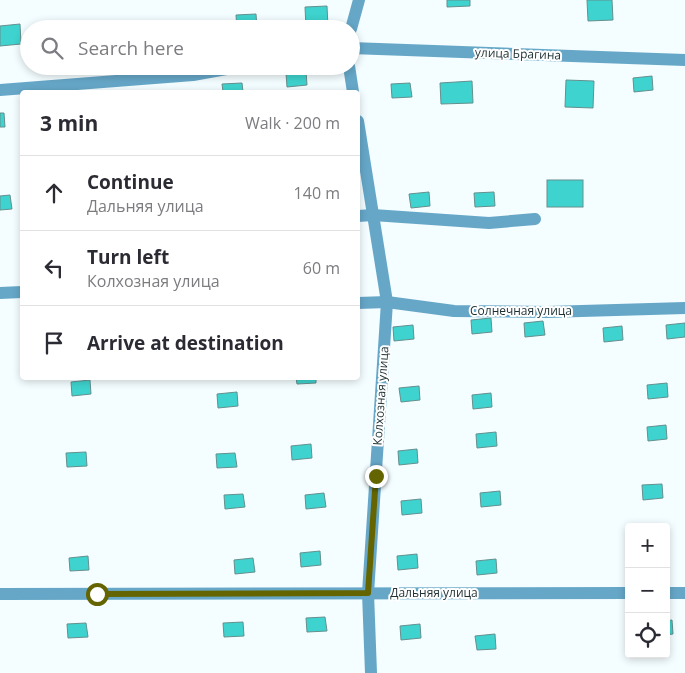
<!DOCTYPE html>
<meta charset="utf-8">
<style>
:root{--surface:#fff;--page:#f7f7f7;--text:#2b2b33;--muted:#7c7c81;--line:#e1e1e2}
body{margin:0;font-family:"Open Sans",sans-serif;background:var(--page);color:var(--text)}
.controls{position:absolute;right:15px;bottom:15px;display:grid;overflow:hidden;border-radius:5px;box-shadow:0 2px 8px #0003}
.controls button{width:45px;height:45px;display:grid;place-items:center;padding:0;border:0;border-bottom:1px solid var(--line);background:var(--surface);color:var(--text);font:25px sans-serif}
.stop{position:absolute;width:15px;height:15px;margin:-11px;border:4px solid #646500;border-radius:50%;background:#fff}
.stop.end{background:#646500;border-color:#fff;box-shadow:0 1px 5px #0008}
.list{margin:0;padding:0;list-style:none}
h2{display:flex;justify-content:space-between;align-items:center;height:65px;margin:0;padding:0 20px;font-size:21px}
h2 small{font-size:16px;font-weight:400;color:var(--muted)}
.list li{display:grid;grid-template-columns:32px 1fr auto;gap:15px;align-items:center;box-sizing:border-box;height:75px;padding:0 20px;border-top:1px solid var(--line)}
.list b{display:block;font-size:19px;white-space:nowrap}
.list p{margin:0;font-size:16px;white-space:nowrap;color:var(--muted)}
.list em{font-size:16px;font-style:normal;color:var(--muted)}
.icon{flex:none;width:28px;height:28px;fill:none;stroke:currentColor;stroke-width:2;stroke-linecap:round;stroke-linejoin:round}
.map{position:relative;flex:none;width:685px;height:673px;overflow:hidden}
.search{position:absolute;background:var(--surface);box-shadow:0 2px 8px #0003;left:20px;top:20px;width:340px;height:55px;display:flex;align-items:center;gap:12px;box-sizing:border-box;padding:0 18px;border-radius:28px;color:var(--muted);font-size:19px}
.panel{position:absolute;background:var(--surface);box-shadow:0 2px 8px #0003;left:20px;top:90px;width:340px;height:290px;border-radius:5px}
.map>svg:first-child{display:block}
</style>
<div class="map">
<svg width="685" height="673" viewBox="0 0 685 673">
<rect width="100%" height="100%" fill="#f4fdff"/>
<g fill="#3ed3ce" stroke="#64908e">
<path d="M447,0H470V6L447,7Z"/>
<path d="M587,0H612L613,20L588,21Z"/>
<path d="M327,6L328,27L306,28L305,7Z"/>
<path d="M256,14L257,28L237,29L236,15Z"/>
<path d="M20,24L21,44L0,46V26Z"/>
<path d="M306,71L307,85L287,87L286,73Z"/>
<path d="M652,76L653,90L634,92L633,78Z"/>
<path d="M566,80L594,81L593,108L565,107Z"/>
<path d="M472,81L473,103L441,104L440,83Z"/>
<path d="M242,83L243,92H223L222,84Z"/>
<path d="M410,83L412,97L392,98L391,84Z"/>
<path d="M0,113H4L5,127H0Z"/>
<rect x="547" y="180" width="36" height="27"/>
<path d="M429,192L430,206L411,208L409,194Z"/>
<path d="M494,192L495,206L475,207L474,193Z"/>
<path d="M10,195L12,209L0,210V196Z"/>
<path d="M491,318L492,332L472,334L471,320Z"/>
<path d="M543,321L545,335L525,337L524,323Z"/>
<path d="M685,323V337L667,339L666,325Z"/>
<path d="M413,325L414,339L394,341L393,327Z"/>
<path d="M622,326L623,340L604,342L603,328Z"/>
<path d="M296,378H316V383L297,384Z"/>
<path d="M90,380L91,394L72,396L71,382Z"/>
<path d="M667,383L668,397L648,399L647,385Z"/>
<path d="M419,386L420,400L401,402L399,388Z"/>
<path d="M237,392L238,406L218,408L217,394Z"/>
<path d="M491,393L492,407L473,409L472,395Z"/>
<path d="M666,425L667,439L648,441L647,427Z"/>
<path d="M496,432L497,446L477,448L476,434Z"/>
<path d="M311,444L312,458L292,460L291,446Z"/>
<path d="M417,449L418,463L399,465L398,451Z"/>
<path d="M86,452L87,466L67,467L66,453Z"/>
<path d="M235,453L237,467L217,468L216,454Z"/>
<path d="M662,484L663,498L643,500L642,485Z"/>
<path d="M500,491L501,505L481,507L480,493Z"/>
<path d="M324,493L326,507L306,509L305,495Z"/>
<path d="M243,494L245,507L225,509L224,495Z"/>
<path d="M421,499L422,513L402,515L401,501Z"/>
<path d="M320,551L321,565L301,567L300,553Z"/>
<path d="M417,554L418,568L398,570L397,556Z"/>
<path d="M88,556L89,570L70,571L69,558Z"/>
<path d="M253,558L255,572L235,574L234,560Z"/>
<path d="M496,559L497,573L477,575L476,561Z"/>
<path d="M325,617L327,631L307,632L306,618Z"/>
<path d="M672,620L673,634L666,635V621Z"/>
<path d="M243,622L244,636L224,637L223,623Z"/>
<path d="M86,623L88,637L68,638L67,624Z"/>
<path d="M420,624L421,638L401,640L400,626Z"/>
<path d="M495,634L496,649L477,650L475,636Z"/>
</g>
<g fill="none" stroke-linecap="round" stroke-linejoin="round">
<g stroke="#66a7c8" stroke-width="12">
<path d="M351,29L359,0"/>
<path d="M351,48L685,60"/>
<path d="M349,66L353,92"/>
<path d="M0,90L193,75L243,66"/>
<path d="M358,121L387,302L368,593L371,673"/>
<path d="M358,216L373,215L489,223L535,219"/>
<path d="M0,293L22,292"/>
<path d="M358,303L387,302L454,311L547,312L685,308"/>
<path d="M666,593H685"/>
<path d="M0,594L629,593"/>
</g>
</g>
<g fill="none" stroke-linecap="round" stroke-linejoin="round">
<path stroke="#646500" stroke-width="6" d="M97,594L368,593L376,476"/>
</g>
<g text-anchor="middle" stroke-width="4" stroke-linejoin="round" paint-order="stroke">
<g font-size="12" fill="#1e3033" stroke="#fff">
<text transform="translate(518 54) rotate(2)" y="4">улица Брагина</text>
<text x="521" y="315">Солнечная улица</text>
<text transform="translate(381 396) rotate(-86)" y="4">Колхозная улица</text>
<text x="434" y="597">Дальняя улица</text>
</g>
</g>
</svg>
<div class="controls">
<button>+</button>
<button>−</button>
<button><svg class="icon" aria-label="locate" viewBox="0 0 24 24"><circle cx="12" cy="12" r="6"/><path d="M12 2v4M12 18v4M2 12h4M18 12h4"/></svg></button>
</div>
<div class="stop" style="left:97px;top:594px"></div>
<div class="stop end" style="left:376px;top:476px"></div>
<div class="search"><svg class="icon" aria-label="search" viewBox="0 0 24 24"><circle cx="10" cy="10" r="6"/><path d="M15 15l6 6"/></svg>Search here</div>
<section class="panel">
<h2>3 min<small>Walk · 200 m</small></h2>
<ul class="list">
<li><svg class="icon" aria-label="ahead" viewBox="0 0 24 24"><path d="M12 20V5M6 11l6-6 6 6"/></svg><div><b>Continue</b><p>Дальняя улица</p></div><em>140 m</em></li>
<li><svg class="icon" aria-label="left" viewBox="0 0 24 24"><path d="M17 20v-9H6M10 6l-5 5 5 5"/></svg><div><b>Turn left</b><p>Колхозная улица</p></div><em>60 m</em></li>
<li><svg class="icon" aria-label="arrive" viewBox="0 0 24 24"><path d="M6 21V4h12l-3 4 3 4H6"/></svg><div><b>Arrive at destination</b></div></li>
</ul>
</section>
</div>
